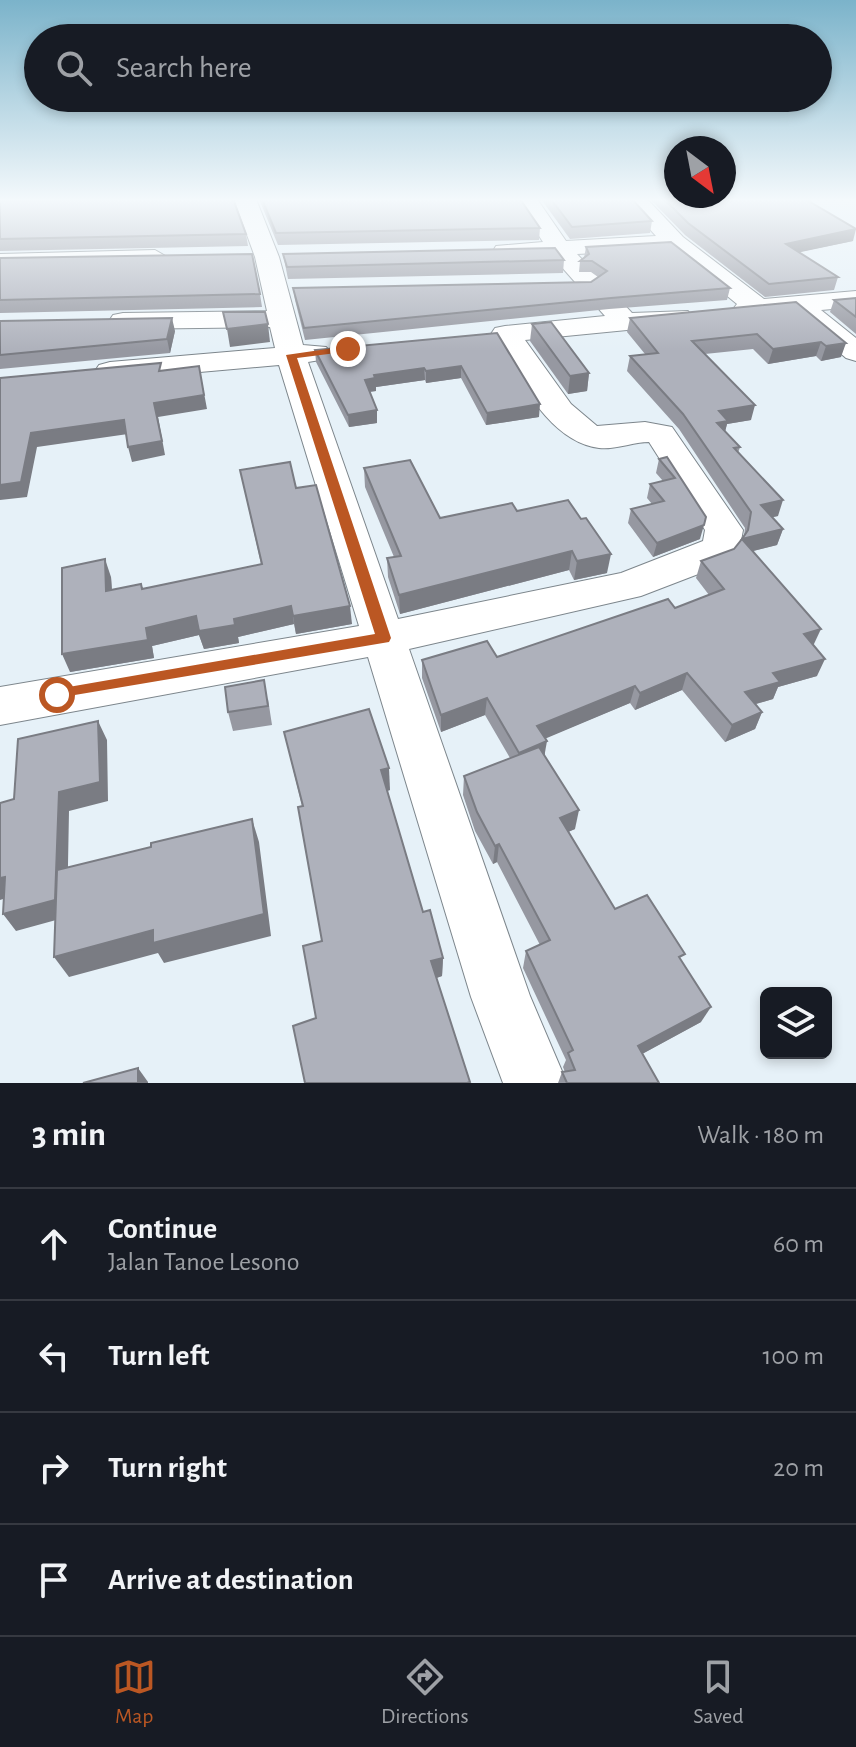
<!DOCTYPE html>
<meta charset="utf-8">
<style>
:root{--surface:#171b24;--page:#242831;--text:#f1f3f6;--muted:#9ea1a6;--line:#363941;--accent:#bb5723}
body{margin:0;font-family:"Alegreya Sans",sans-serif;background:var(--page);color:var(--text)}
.controls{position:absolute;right:24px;bottom:24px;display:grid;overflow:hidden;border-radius:12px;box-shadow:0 4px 12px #0003}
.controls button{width:72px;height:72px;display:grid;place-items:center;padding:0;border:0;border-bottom:2px solid var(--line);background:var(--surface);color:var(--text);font:40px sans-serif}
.compass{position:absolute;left:664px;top:136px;width:72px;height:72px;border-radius:50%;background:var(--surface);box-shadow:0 4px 12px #0003;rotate:148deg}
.stop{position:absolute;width:24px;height:24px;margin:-18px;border:6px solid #bb5723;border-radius:50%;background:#fff}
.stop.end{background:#bb5723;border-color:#fff;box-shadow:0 2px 8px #0008}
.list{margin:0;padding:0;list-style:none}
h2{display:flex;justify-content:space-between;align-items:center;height:104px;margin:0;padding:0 32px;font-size:34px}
h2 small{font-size:26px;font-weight:400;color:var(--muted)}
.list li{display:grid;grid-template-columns:52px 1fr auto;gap:24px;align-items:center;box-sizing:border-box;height:112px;padding:0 32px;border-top:2px solid var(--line)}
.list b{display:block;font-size:30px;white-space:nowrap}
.list p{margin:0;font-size:26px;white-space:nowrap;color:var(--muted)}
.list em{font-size:26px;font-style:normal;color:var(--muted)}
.icon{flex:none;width:44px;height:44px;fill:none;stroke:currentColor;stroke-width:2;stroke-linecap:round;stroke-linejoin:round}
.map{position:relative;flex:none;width:856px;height:1083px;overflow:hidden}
.search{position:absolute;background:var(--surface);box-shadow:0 4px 12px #0003;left:24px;right:24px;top:24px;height:88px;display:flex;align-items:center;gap:20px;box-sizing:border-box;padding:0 28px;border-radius:44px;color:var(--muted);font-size:30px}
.sheet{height:552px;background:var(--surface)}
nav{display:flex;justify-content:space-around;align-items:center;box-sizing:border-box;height:112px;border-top:2px solid var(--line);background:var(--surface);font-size:22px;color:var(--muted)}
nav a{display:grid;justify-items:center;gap:4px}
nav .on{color:var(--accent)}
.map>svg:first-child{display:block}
</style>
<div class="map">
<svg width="856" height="1083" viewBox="0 0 856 1083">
<rect width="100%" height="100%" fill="#e6f1f8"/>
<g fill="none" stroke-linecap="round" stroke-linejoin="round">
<defs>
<g id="minor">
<path d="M234,199H256L279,257L303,345L326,347L331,353L326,359L308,362L398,619L621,573L703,541L705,530L649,442C632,442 616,450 599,448C546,441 517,372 491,334L495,328L505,326L605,316L552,256H496L493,251L496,246L543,242L515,199H537L566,241L656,236L623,199H647L683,237L764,299L856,291V307L821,310L856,338V361L846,358L793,313L737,315L733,309L737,304L670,249L577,254L632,313L688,311L692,317L688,323L678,325L525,340L571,404L597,426L645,422L672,427L743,530L740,546L727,563L641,596L409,649L530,996L567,1083H503L471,997L368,657L0,725V687L359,626L279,365L110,380L99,377L95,371L99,365L110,362L275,348L270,327L123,329L113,327L109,321L113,315L123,313L267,311L255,257Z"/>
<path d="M155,250L167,257L164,262L0,268V254Z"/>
</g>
</defs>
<use href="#minor" stroke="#7d868c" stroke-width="2"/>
<use href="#minor" fill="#fff" fill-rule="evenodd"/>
</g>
<g fill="#9698a1">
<path d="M259,199H520L540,228L539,240L278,245Z"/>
<path d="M541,199H632L652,221L650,233L570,239Z"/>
<path d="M650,199H805L853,241L799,252L838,277L834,290L765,297L685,235Z"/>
<path d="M0,201L246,234L248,246L0,251Z"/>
<path d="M586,247L730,288L727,300L609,309L305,340L295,300L293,288L591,282L598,277L591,272H579L580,261L584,258Z"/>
<path d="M283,254L564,260L563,273L288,279Z"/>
<path d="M0,258L260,294L262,307L0,313Z"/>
<path d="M856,298V334L830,312L834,300Z"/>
<path d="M796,302L841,357L821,361L816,356L768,364L753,349L705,354L751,420L727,424L725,431L740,447L738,453L778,516L772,517L783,529L777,545L753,551L813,645L817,676L778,687L773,699L756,704L762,712L755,729L725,742L682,690L635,710L630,703L545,738V756L575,829L568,832L615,909L681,961L701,1022L642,1054L659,1083H558L562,1072H565L563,1067L566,1060L523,968L526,951L540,945L497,862L493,864L475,831L463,795L464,776L510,758L485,715L441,732L422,678V660L497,657L675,608L709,595L696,578L701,561L734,549L744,536L745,528L679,429L627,371L630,356L645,354L627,332L630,318Z"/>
<path d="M0,321L175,331L170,353L0,369Z"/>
<path d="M532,324L589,373L587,391L568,394L530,341Z"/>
<path d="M497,333L539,417L486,425L461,378L426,383L425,380L376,387V391L370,392L377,410V423L349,427L316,362L315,350Z"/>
<path d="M667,457L700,539L653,557L628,523L631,509L652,504L647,498L650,484L663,481L656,473L659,459Z"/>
<path d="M364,468L440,518L517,511L607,573L574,580L569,570L400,614L388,577L387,558L394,557L365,487Z"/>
<path d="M240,470L296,488L352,624L296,634L294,624L238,637L239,643L204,649L199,635L152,646L154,658L70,672L111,577L112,590L141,584L143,589L261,564Z"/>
<path d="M268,699L272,725L233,731L228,712Z"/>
<path d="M284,732L390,790L387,791L423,912L443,958L442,976L316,1018L322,941L302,806Z"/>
</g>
<g fill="#7a7c83">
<path d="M856,229L853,241L782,256L786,244Z"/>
<path d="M172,318L175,331L170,353L167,339Z"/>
<path d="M268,324L270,342L230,347L227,329Z"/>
<path d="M821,342L816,356L768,364L773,349Z"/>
<path d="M846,343L841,357L821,361L826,346Z"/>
<path d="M199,366L207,409L158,417L165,455L132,462L128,447L154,403Z"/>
<path d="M461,366V378L426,383V371Z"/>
<path d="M424,368L425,380L376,387V391L366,392L365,380L374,375Z"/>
<path d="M589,373L587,391L568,394L570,376Z"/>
<path d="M540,404L539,417L486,425L487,413Z"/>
<path d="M755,405L751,420L727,424L724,436L716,426L719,411Z"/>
<path d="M377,410V423L349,427L348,415Z"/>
<path d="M124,420L128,434L37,447L27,497L0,500V485L31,433Z"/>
<path d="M783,500L778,516L755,521L761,505Z"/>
<path d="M704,525L700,539L653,557L657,543Z"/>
<path d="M783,529L777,545L737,555L742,539Z"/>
<path d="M572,551L569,570L400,614L399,595Z"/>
<path d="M611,554L607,573L574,580L577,561Z"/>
<path d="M105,559L111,577L113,609L106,591Z"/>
<path d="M291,606L294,624L238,637L239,643L204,649L199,635L152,646L154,658L70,672L62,654L146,628L196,616L234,619Z"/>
<path d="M350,606L352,624L296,634L293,616Z"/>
<path d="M821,629L813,646L804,634Z"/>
<path d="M825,659L817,676L778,687L773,699L738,709L745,692L773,673Z"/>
<path d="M687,673L682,690L635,710L640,693Z"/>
<path d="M635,686L630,703L535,743L537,726Z"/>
<path d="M487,698L485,715L441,732V715Z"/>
<path d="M762,712L755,729L725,742L732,725Z"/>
<path d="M98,721L107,740L108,801L69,811L67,917L16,931L3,914L59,792Z"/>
<path d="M547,741L544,758L517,769L519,753Z"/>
<path d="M389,768L390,790L383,792L381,770Z"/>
<path d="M579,810L575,829L556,837L560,818Z"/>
<path d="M252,819L259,842L271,936L164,963L158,953L69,977L54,957Z"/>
<path d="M499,844L497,862L493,864L495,846Z"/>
<path d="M5,877L18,894L0,900V878Z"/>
<path d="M443,958L442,976L431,980V961Z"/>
<path d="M711,1007L701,1022L631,1060L638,1046Z"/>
<path d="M138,1068L148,1082V1083H138Z"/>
</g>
<g fill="#aeb1bb" stroke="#7a7c83" stroke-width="2">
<path d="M133,199H233L246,234L0,239V201Z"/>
<path d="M262,199H520L540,228L276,233Z"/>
<path d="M551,199H632L652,221L572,227Z"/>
<path d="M664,199H805L856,229L786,244L838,277L769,284L688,223Z"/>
<path d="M671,242L730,288L611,298L304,328L293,288L591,282L607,271L592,261H580L589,254L586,247Z"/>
<path d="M555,248L564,260L287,267L283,254Z"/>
<path d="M252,254L260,294L0,300V258Z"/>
<path d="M856,298V317L834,300Z"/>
<path d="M796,302L846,343L826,346L821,342L773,349L757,334L692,341L755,405L719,411L728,421L717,423L740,447L734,448L783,500L761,505L783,529L742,539L748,530L751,512L683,414L630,356L658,353L630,318Z"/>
<path d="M223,312H265L268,324L227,329Z"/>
<path d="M172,318L167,339L0,355V321Z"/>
<path d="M551,322L589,373L570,376L532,324Z"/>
<path d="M497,333L540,404L487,413L461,366L426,371L424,368L374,375L375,378L365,380L377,410L348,415L315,350Z"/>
<path d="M161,363L159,371L199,366L204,395L154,403L162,441L128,447L124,420L31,433L21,482L0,485V378Z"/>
<path d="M667,457L706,517L704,525L657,543L631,509L664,501L650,484L675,478L659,459Z"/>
<path d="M410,460L440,518L512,503L517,511L568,500L581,519L586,518L611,554L577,561L572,551L399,595L387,558L401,556L364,468Z"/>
<path d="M290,462L296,488L316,485L350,606L293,616L291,606L234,619L235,625L199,631L196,616L146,628L148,640L62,654V568L105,559L106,591L141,584L142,589L262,564L240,470Z"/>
<path d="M742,539L821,629L804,634L825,659L773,673L780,682L745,692L762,712L732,725L687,673L640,693L635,686L537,726L547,741L519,753L487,698L441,715L422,660L487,641L497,657L668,599L675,608L724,589L701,561L734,549Z"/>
<path d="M264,680L268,706L228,712L225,687Z"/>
<path d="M369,709L389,768L381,770L423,912L430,910L443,958L431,961L470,1082L467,1083H305L293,1026L316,1018L303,946L322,941L298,807L303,806L284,732Z"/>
<path d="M98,721L100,782L59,792L55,900L3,914L5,877L0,878V803L14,799L18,739Z"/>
<path d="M539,747L579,810L560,818L615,909L647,895L685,954L679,957L711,1007L638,1046L659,1083H567L562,1072L575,1070L568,1053L573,1050L526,951L550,940L499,844L495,846L477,812L464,776Z"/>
<path d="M252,819L264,914L153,943V930L54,957L57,870L151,847V843Z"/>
<path d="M138,1068V1083H83Z"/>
</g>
<linearGradient id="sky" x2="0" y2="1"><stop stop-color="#7bb3ca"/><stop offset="0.57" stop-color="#f4f9fc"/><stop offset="1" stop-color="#f4f9fc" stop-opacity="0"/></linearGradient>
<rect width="856" height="351" fill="url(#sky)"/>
<path fill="#bb5723" d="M348,346L352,351L297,358L391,638L389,642L51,699V690L57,689L375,634L286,355Z"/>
</svg>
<div class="controls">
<button><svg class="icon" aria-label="layers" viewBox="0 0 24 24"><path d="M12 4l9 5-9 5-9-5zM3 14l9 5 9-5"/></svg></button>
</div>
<svg class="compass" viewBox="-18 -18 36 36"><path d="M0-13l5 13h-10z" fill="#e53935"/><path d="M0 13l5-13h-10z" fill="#9ea1a6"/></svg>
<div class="stop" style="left:57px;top:695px"></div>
<div class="stop end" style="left:348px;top:349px"></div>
<div class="search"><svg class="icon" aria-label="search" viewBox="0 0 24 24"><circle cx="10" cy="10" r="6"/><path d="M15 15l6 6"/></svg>Search here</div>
</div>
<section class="sheet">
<h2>3 min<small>Walk · 180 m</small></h2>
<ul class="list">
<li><svg class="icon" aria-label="ahead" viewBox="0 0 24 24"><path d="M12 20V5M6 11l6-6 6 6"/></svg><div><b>Continue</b><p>Jalan Tanoe Lesono</p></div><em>60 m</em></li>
<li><svg class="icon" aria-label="left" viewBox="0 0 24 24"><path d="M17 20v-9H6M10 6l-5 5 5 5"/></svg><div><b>Turn left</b></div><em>100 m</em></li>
<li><svg class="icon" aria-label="right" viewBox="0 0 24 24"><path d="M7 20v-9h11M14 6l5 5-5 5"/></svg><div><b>Turn right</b></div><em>20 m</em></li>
<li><svg class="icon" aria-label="arrive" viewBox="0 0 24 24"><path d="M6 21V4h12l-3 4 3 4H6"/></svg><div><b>Arrive at destination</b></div></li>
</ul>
</section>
<nav>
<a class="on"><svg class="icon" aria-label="map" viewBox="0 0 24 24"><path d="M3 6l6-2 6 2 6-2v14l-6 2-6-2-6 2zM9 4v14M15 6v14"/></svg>Map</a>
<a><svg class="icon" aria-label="directions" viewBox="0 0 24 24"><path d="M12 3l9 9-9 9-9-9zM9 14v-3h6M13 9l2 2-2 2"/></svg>Directions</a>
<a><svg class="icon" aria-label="saved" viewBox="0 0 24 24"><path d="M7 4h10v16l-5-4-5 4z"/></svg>Saved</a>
</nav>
